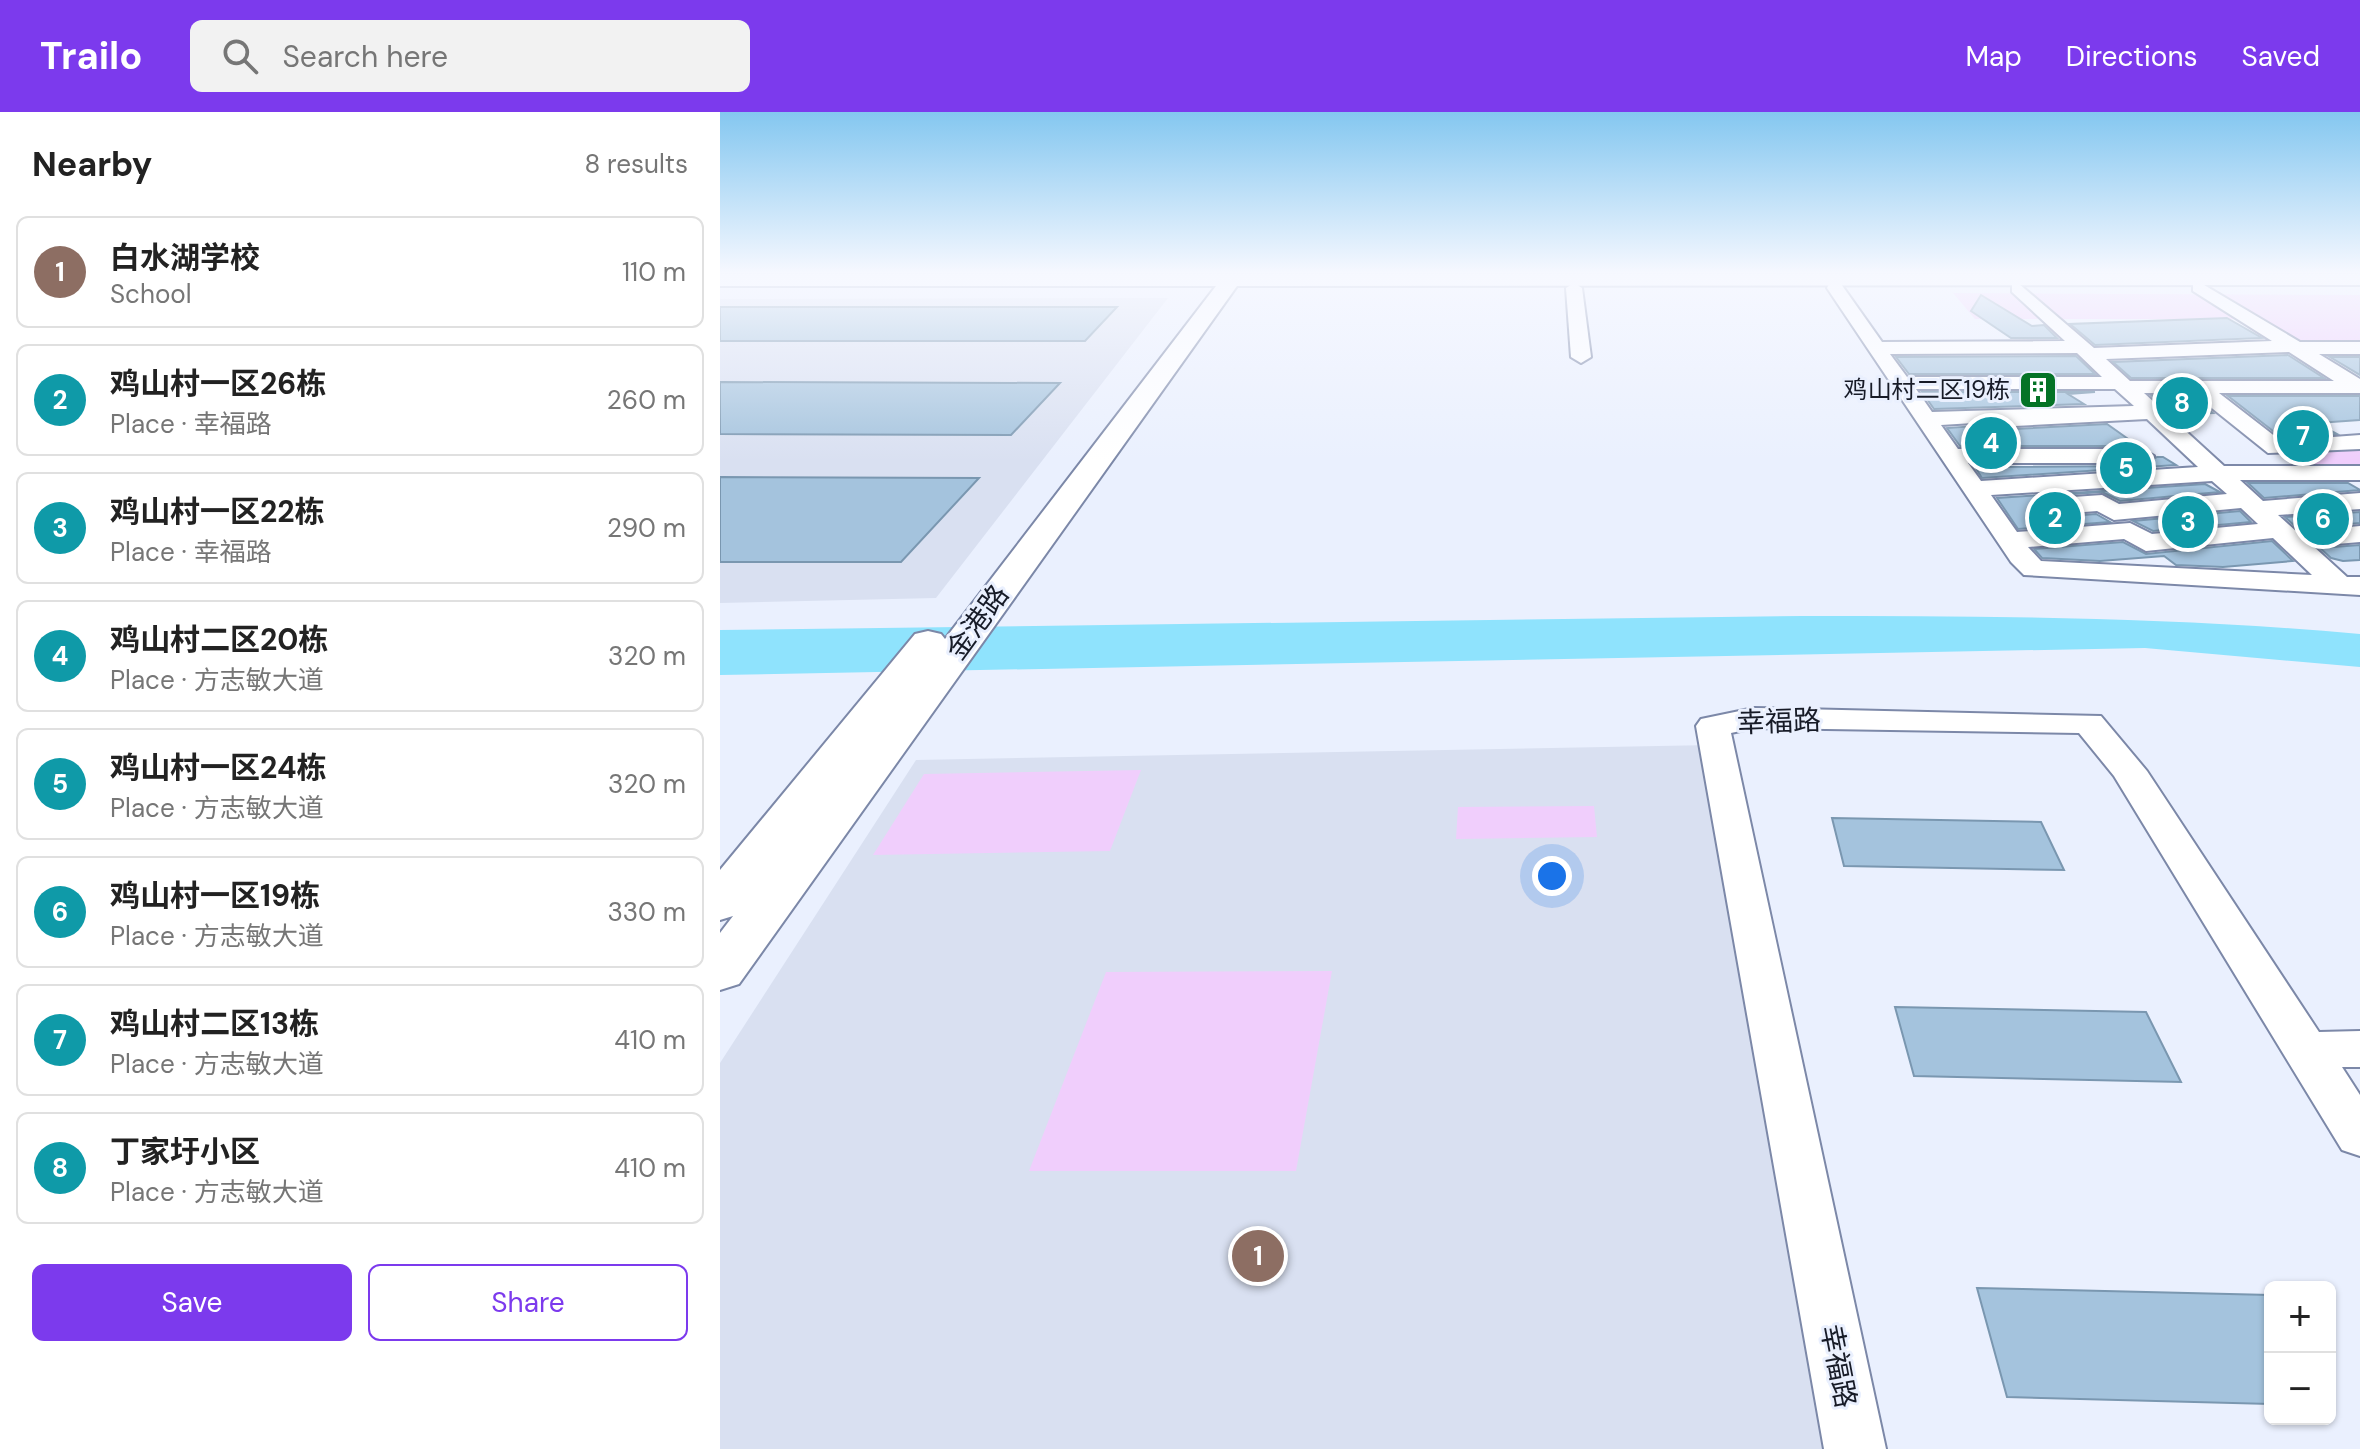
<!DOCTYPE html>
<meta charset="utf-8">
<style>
:root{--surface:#fff;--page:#f2f2f2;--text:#222;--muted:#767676;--line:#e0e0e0;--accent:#7c3aed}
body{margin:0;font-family:"DM Sans","Noto Sans SC",sans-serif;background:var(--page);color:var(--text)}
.controls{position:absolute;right:24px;bottom:24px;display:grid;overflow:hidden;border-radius:12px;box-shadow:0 2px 6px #0004}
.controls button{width:72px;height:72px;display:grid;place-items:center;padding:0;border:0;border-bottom:2px solid var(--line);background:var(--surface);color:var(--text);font:40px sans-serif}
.you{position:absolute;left:832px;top:764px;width:28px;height:28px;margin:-20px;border:6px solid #fff;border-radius:50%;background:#1a73e8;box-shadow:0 0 0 12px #1a73e833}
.badge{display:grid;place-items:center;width:52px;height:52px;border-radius:50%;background:var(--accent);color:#fff;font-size:26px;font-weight:700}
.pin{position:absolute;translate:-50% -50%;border:4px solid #fff;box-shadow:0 2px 8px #0006}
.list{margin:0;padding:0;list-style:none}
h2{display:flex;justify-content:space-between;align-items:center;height:104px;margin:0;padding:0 32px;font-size:34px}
h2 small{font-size:26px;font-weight:400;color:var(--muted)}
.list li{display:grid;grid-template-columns:52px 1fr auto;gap:24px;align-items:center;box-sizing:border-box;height:112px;margin:0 16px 16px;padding:0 16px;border:2px solid var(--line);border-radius:12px}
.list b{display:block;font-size:30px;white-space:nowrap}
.list p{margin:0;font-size:26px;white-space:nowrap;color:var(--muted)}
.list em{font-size:26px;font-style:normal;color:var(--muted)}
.actions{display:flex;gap:16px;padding:24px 32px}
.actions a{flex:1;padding:18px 0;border:2px solid var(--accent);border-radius:12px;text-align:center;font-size:28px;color:var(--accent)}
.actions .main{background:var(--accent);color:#fff}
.icon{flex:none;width:44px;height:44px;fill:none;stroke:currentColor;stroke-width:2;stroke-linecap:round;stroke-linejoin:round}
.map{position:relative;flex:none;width:1640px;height:1337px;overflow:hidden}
header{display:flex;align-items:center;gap:48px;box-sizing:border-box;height:112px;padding:0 40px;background:var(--accent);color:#fff}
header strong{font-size:38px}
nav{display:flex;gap:44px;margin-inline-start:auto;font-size:28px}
.search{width:560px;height:72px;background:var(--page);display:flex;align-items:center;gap:20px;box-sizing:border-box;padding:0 28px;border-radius:12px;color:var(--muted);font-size:30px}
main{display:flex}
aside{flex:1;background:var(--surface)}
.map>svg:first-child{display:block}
</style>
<header>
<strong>Trailo</strong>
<div class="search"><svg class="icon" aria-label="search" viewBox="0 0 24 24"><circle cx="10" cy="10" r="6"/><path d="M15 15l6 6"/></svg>Search here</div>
<nav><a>Map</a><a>Directions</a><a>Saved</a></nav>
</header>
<main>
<aside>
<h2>Nearby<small>8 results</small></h2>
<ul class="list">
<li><span class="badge" style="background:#8d6e63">1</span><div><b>白水湖学校</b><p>School</p></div><em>110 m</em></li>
<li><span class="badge" style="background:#0f9aa8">2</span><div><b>鸡山村一区26栋</b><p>Place · 幸福路</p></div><em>260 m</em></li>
<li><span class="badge" style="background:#0f9aa8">3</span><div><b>鸡山村一区22栋</b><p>Place · 幸福路</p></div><em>290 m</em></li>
<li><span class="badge" style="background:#0f9aa8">4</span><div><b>鸡山村二区20栋</b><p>Place · 方志敏大道</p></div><em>320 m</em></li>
<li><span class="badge" style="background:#0f9aa8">5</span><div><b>鸡山村一区24栋</b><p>Place · 方志敏大道</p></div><em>320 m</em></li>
<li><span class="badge" style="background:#0f9aa8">6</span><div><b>鸡山村一区19栋</b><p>Place · 方志敏大道</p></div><em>330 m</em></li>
<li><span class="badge" style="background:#0f9aa8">7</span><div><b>鸡山村二区13栋</b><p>Place · 方志敏大道</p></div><em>410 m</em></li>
<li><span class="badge" style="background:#0f9aa8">8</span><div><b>丁家圩小区</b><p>Place · 方志敏大道</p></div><em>410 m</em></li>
</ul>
<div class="actions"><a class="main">Save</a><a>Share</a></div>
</aside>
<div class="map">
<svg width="1640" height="1337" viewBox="0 0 1640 1337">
<rect width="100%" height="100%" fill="#eaf0fe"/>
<g fill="#d9e0f1">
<path d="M448,186L216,486L0,491V187Z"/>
<path d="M992,633L1107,1337H0V951L196,648Z"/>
</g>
<g fill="#f0cefc">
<path d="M1233,181L1640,183V233H1577L1537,207H1255Z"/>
<path d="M1637,334L1640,336V354H1585L1570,341Z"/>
<path d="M421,658L390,739L153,743L204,662Z"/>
<path d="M874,694L877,725L736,727L738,695Z"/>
<path d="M612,859L576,1059H309L386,860Z"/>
</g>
<path fill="#8fe3fd" d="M1082,504C1269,504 1454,505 1640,522V555L1425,536L0,563V518Z"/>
<g fill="#a4c3dd" stroke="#7a97b0" stroke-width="2">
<path d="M1261,183L1312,214L1324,213L1337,226H1291L1251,199Z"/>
<path d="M0,195H397L365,229H0Z"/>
<path d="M1507,206L1542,226L1375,233L1350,212Z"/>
<path d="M1568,243L1604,266H1411L1393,250Z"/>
<path d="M1356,244L1375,262H1189L1176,245Z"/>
<path d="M1610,245H1640V263Z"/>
<path d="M0,270L340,271L291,323L0,322Z"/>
<path d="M1202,280H1375L1348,282L1364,292L1214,297Z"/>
<path d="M1432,284H1472L1493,301L1453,302Z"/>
<path d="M1508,284H1640V308L1597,311L1617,322L1562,326Z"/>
<path d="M1284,312L1295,317L1387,312L1418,334H1240L1227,316Z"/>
<path d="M1437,345H1443L1456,353L1262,366L1255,355L1422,354Z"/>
<path d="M0,365L259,366L181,450H0Z"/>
<path d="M1528,371H1628L1640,378L1544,386Z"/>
<path d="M1485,372L1500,380L1400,389L1382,380L1339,383L1323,393L1337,405L1376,402L1390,410L1298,417L1277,386Z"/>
<path d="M1520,399L1531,410L1433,419L1413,409Z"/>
<path d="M1640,400V411L1578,417L1565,405Z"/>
<path d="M1552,429L1573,449L1503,455L1456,453L1444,444L1380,449L1322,446L1314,437L1403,430L1426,442Z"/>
<path d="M1640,433V448L1623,449L1611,446L1600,436Z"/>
<path d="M1112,706L1321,710L1344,758L1124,754Z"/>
<path d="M1175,895L1426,900L1461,970L1194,964Z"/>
<path d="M1257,1176L1550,1183V1292L1287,1285Z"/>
</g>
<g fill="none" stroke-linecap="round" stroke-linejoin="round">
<defs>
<g id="minor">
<path d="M1479,170L1580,230H1640V242H1599L1640,267V281H1499L1561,329L1640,323V337L1548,341L1473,281H1424L1504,354H1640V368H1520L1543,389L1640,381V397L1558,403L1577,420L1640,414V430L1593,434L1627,465H1640V483L1304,463L1291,450L1107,176L1109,172H1121L1162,230L1345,229L1292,180V172L1298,171L1374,236L1552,229L1473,179V171ZM1569,240L1614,269H1410L1386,247ZM1357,241L1382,265H1187L1170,242ZM1196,277H1395L1414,294L1212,300ZM1427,307L1478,355L1261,369L1248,351H1422L1434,344L1422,337H1238L1221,313L1285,309L1295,314ZM1492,369L1507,382L1399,392L1382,383L1339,386L1326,394L1339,402L1377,399L1394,408L1521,396L1538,412L1432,422L1410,411L1297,420L1271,383ZM1553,426L1592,463L1321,449L1308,435L1404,427L1426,439Z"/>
<path d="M854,171L862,176L871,245L861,251L851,245L846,176Z"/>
<path d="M1034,596L1381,604L1427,659L1599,920L1640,919V955H1622L1640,983V1044L1622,1038L1394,664L1359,621L1034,616L1011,621L1166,1337H1104L976,614L981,607Z"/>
</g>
<path id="major" d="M0,162H1640V173L517,174L19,872L0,878V821L13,804L0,808V758L195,522L208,519L221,522L225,527L496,174H0Z"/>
</defs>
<use href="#minor" stroke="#7c88a8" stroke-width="4"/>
<use href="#major" stroke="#7c88a8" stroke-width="4"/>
<use href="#minor" fill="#fff" fill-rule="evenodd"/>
<use href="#major" fill="#fff" fill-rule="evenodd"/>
</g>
<linearGradient id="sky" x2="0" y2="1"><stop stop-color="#84c7f0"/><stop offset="0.46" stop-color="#f6f8ff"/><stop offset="1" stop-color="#f6f8ff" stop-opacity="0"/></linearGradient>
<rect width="1640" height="349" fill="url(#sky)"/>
<defs>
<symbol id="building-square" viewBox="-11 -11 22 22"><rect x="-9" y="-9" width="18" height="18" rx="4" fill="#047326" stroke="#eaf0fe"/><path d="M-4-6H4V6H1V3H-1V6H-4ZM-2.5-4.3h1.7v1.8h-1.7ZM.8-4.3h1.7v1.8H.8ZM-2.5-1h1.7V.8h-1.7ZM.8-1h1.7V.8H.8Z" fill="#fff"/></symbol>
</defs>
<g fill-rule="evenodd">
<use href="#building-square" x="1296" y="256" width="44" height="44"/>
</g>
<g text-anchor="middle" stroke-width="6" stroke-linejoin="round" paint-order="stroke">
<g font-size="24" fill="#171b27" stroke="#eaf0fe" text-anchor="end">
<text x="1290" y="286">鸡山村二区19栋</text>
</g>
<g font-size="28" fill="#171b27" stroke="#eaf0fe">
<text transform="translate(257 510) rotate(-54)" y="10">金港路</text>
<text transform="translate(1059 609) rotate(-2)" y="10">幸福路</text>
<text transform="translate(1119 1254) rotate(79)" y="10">幸福路</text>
</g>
</g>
</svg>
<div class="controls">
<button>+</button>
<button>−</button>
</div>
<div class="you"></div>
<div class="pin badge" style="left:538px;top:1144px;background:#8d6e63">1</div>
<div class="pin badge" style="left:1335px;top:406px;background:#0f9aa8">2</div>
<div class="pin badge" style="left:1468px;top:410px;background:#0f9aa8">3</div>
<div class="pin badge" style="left:1271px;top:331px;background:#0f9aa8">4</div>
<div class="pin badge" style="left:1406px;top:356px;background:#0f9aa8">5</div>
<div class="pin badge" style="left:1603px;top:407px;background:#0f9aa8">6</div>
<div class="pin badge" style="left:1583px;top:324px;background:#0f9aa8">7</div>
<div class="pin badge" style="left:1462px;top:291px;background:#0f9aa8">8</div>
</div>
</main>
